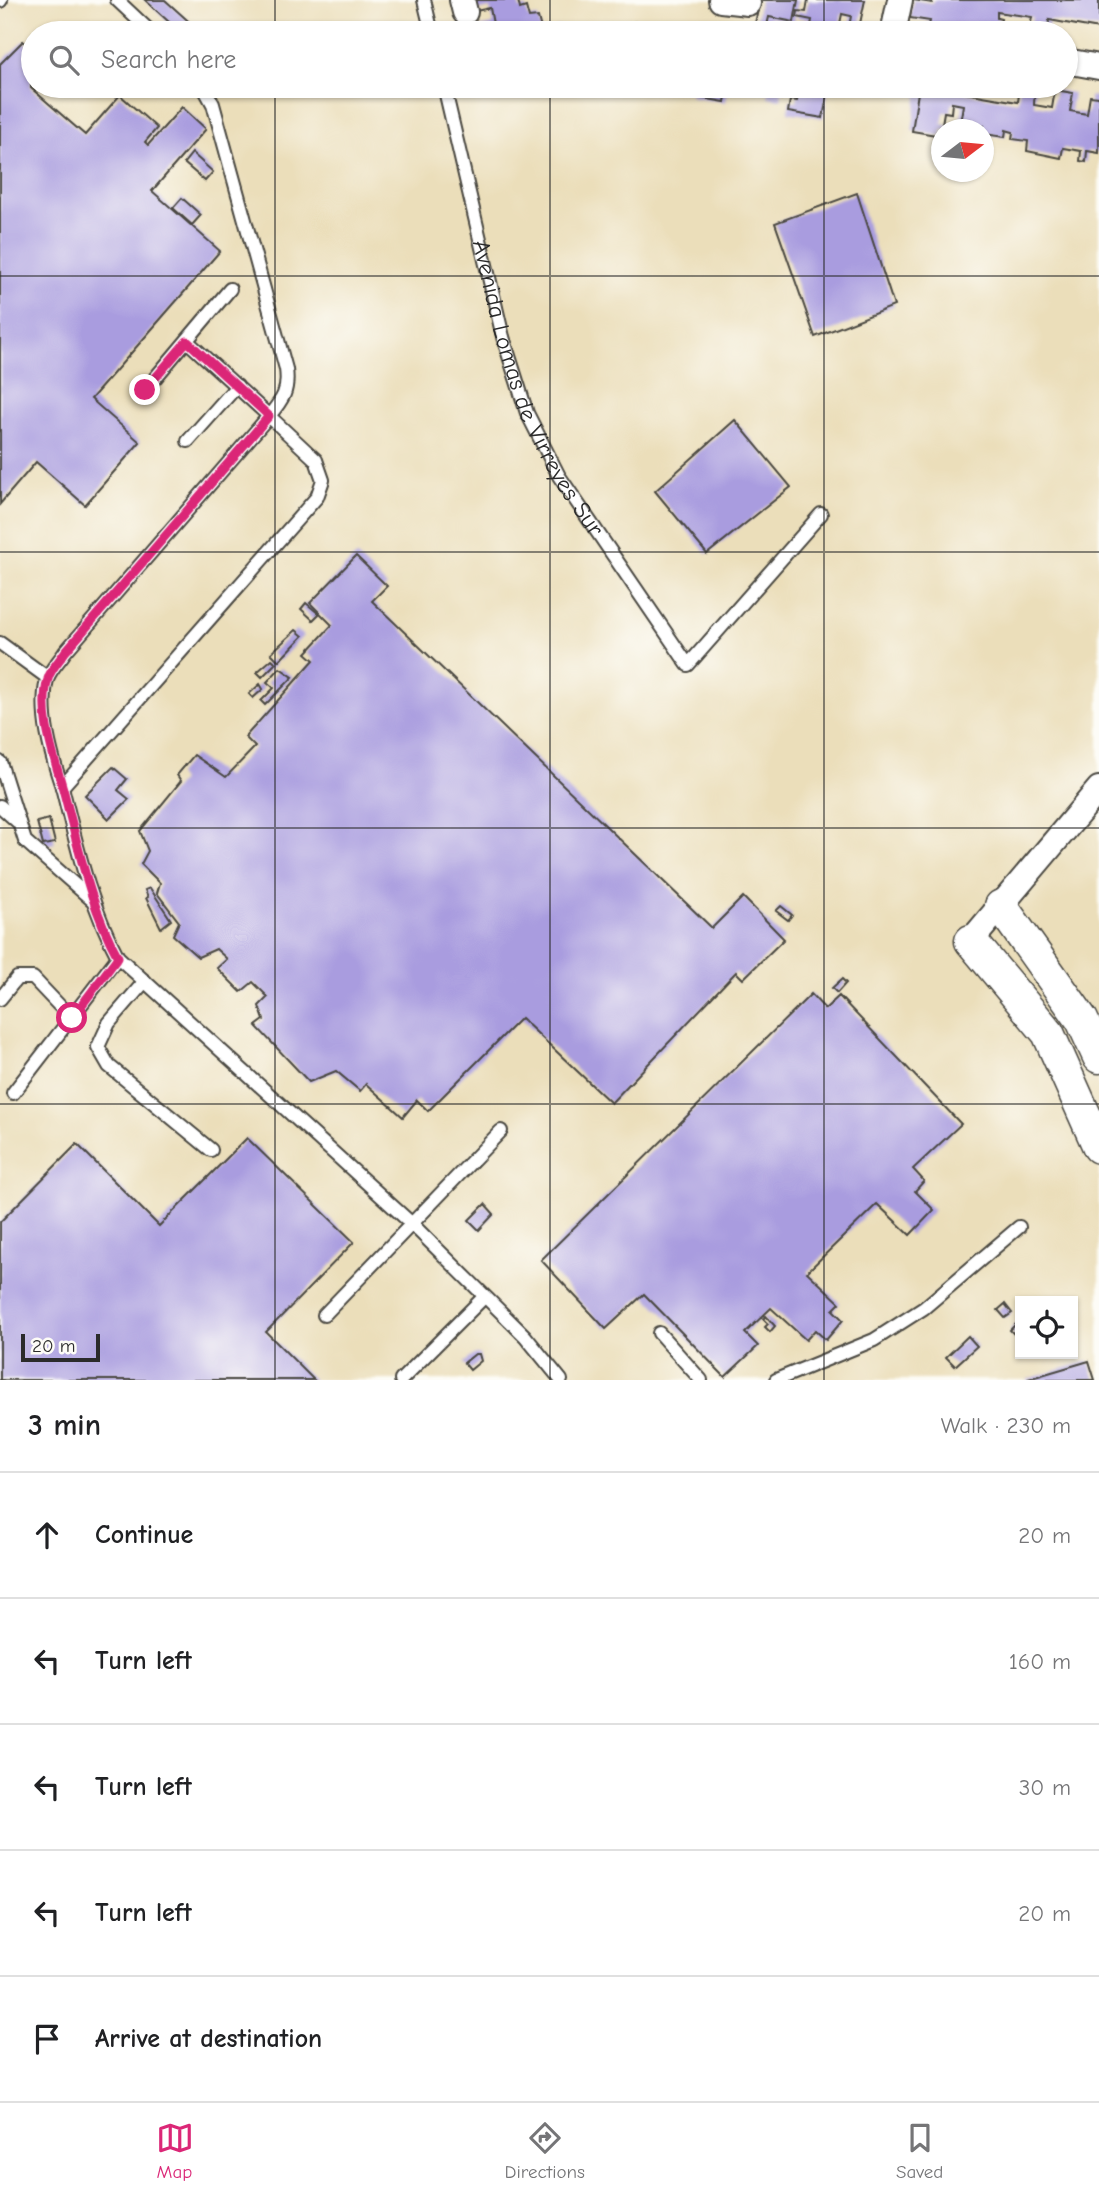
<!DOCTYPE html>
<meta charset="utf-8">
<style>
:root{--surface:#fff;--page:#f2f2f2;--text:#202124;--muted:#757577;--line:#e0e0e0;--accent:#db2777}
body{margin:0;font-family:"Comic Neue",sans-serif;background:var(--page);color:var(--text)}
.controls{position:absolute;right:21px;bottom:21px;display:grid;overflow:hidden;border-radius:0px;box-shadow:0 2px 5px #0004}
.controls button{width:63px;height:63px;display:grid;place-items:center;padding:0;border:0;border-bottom:2px solid var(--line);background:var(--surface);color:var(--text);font:35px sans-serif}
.compass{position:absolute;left:931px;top:119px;width:63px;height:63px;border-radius:50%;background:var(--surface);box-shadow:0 2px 5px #0004;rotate:74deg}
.scale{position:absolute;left:21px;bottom:18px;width:79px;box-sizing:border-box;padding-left:7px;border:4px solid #2b2b2b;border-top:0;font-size:19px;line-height:24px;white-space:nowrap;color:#2b2b2b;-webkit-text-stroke:5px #fdfcf7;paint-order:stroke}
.stop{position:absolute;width:21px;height:21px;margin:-16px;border:5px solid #db2777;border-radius:50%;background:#fff}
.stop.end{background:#db2777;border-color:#fff;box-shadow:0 2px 7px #0008}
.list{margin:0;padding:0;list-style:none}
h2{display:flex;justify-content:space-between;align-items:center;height:91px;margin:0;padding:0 28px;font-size:30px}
h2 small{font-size:23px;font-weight:400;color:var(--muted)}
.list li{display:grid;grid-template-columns:46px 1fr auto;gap:21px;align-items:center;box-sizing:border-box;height:126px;padding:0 28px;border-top:2px solid var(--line)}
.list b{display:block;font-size:26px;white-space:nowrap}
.list em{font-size:23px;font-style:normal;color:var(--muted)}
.icon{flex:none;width:38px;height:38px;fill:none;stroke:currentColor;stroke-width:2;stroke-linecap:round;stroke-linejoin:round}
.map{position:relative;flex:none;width:1099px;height:1380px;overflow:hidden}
.search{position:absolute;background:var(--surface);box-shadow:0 2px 5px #0004;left:21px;right:21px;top:21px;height:77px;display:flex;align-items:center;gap:18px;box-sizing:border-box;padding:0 24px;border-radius:38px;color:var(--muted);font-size:26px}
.sheet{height:721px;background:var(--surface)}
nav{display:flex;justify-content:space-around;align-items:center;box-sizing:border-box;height:98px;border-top:2px solid var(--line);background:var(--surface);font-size:19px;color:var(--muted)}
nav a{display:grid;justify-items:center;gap:4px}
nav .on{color:var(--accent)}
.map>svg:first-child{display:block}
</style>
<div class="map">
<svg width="1099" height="1380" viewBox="0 0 1099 1380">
<rect width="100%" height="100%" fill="#fdfcf7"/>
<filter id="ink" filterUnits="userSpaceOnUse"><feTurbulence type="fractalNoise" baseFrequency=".0143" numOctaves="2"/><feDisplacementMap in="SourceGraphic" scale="14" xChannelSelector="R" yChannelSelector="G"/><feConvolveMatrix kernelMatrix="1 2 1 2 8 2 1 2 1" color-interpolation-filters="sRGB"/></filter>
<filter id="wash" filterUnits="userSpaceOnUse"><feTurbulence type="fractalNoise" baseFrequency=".00686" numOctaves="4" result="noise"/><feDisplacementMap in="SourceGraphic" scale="28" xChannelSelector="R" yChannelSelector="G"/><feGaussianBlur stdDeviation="1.57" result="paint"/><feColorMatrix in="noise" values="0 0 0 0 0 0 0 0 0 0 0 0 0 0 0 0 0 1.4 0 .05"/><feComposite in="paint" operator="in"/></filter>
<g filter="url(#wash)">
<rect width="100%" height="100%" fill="#ebdeba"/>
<g id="blocks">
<g fill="#a99cdf">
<path d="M145,0H165L195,27L189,33H181Z"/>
<path d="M468,0H518L520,9L526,7L529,18L538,17L542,33H475L474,29L493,24L490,8L471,12Z"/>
<path d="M760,0H798L794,22L769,17L766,30L760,29L759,33H753Z"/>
<path d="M808,0H865L858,33H848L851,16L842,14L838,33H803V30L810,31L812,20L797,17L798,11L806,12Z"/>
<path d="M913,0L932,3L933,0H1099V29L1049,20L1047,33H1029L1032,17L997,12V18L1001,19L999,29L978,25L977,29L964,27L963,33H927L930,21L910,18Z"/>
<path d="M635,22L646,25L645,33H633Z"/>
<path d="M557,26L593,32L592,33H556Z"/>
<path d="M23,41L33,50L31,88L85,135L120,95L157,128L145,142L148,145L182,107L206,129L152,191L220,251L91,399L140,442L85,505L36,462L0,504V64Z"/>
<path d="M692,86H728L725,102L690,96Z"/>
<path d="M763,86H783L781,99L768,97L769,88Z"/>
<path d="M793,86H829L823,118L788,112L790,100L797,101L798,96L799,90Z"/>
<path d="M919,86H952L966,88L965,93L1018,102L1020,86H1035L1034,105L1052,108L1055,90L1073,93L1070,111L1087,114L1090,96L1099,97V153L1087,151L1086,162L1080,161L1081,151L1063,148L1061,158L1027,151L1028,141L1012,139L1013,132L1006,130L1005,137L984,134V126L959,130L963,105L952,103L951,113L944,112L942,124L949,126L948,130H942V136L912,131Z"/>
<path d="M192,153L213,172L205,181L184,163Z"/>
<path d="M857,193L894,306L815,337L775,223Z"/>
<path d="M182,198L201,215L192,225L173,208Z"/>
<path d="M735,420L791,487L707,554L655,491Z"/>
<path d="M356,556L387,586L372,601L712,928L743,897L784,939L743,979L736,972L611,1103L521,1018L428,1111L417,1100L403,1117L366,1084L360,1091L336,1071L309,1082L256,1026L264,1020L259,1006L268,997L253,982L241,992L217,968L227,959L216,949L198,957L173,935L179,922L157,893L160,883L141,864L148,851L140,831L181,781L177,775L194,755L226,777L255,747L245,737L314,660L306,653L332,625L310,603Z"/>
<path d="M306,603L319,614L313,620L301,609Z"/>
<path d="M296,630L303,636L279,661L271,653Z"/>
<path d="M272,659L276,663L262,677L257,672Z"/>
<path d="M280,668L293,677L265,705L261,701L274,688L267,682Z"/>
<path d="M260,684L263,689L253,698L249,694Z"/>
<path d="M113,767L127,779L118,790L129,799L109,819L85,795Z"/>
<path d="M49,819L55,843L43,845L37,822Z"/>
<path d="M150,888L171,920L161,928L146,898L148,897L145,890Z"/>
<path d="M781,906L792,915L788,920L776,911Z"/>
<path d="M842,979L846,983L837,993L832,988Z"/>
<path d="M811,994L825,1009L839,996L961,1124L913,1169L924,1181L915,1191L934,1210L910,1235L877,1204L807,1272L840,1303L833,1310L843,1320L826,1340L815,1330L806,1340L771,1308L745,1333L758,1346L725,1377L644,1294L606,1329L541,1260Z"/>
<path d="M247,1138L354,1242L266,1332L314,1380H0V1222L77,1144L159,1226Z"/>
<path d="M485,1204L494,1214L479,1230L469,1220Z"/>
<path d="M1005,1304L1012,1313L1005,1318L998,1310Z"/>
<path d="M766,1316L775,1326L770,1332L765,1327L768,1324L763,1319Z"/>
<path d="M1020,1320V1336L1018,1338L1010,1330Z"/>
<path d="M968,1336L977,1346L955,1366L946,1357Z"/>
<path d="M475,1354H479L481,1361L470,1370L464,1363Z"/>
<path d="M1089,1361L1095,1380H1028V1379Z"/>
</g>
</g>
</g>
<g filter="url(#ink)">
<use href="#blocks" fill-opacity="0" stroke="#484640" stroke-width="2"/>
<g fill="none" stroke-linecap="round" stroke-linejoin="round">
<defs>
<g id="service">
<path d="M117,0L152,33"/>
<path d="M424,0L432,33"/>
<path d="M0,1L1,0"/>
<path id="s1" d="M444,86L503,337L527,413L559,476L688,665L821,514"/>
<path d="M187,341L269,416C283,399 289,391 286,369L213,104L203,86"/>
<path d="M145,390L230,289"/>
<path d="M269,416L316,460L323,480L317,497L62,787C51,755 39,713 47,679C50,670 60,660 65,652Z"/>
<path d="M188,441L237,386"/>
<path d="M0,643L48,678"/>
<path d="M0,762L25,841L91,899"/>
<path d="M62,787C77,846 89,903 118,957L412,1224L525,1336L561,1380"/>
<path d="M0,806L19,823"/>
<path d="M145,981L109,1023L98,1047L109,1066L211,1150"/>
<path d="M0,999L17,978H33L71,1018"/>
<path d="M13,1093L118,957"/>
<path d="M324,1315L501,1131"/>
<path d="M659,1333L701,1380"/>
<path d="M401,1380L483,1298"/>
<path d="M776,1380L874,1340L924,1308L1019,1227"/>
</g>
<g id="minor">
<path d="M462,0L465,12"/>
<path d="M721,0L748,3"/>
<path d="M893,33L900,0"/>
<path d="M1066,61L1099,67"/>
<path d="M971,941L1099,789"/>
</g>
<g id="tertiary">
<path d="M1001,906L1082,1020L1099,1057"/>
<path d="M971,941L1048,1033L1099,1147"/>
</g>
</defs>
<use href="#service" stroke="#484640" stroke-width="16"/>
<use href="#minor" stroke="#484640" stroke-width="28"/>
<use href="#tertiary" stroke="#484640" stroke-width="35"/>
<use href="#service" stroke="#fff" stroke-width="12"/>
<use href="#minor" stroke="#fff" stroke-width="24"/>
<use href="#tertiary" stroke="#fff" stroke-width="32"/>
</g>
</g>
<g fill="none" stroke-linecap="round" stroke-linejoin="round" filter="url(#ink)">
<path stroke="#db2777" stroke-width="9" d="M72,1018L118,957C89,904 79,848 63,789C54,756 38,714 48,679C50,670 60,660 65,652L269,416L187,341L145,390"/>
</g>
<path fill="none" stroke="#2b2b2b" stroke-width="2" stroke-opacity="0.55" d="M275,0V33M550,0V33M824,0V33M275,86V1380M550,86V1380M824,86V1380M0,276H1099M0,552H1099M0,828H1099M0,1104H1099"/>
<g text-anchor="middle" stroke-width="6" stroke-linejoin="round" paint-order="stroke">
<g font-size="24" fill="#2b2b2b" stroke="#fdfcf7">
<text dy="8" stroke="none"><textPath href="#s1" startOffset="318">Avenida Lomas de Virreyes Sur</textPath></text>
</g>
</g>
</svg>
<div class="controls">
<button><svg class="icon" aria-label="locate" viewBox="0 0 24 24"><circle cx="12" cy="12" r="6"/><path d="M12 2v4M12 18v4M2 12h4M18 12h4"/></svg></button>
</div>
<svg class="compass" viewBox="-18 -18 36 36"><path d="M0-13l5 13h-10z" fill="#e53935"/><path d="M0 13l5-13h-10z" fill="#757577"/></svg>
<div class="scale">20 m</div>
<div class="stop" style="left:72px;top:1018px"></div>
<div class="stop end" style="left:145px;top:390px"></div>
<div class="search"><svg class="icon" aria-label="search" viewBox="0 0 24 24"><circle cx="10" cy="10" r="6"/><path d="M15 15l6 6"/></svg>Search here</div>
</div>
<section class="sheet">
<h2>3 min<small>Walk · 230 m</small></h2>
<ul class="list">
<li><svg class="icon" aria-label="ahead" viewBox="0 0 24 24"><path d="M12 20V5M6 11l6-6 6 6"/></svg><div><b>Continue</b></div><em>20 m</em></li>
<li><svg class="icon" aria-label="left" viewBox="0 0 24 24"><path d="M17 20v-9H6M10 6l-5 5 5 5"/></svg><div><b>Turn left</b></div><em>160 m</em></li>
<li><svg class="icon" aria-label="left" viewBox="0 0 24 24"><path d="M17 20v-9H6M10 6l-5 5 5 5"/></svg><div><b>Turn left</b></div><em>30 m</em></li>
<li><svg class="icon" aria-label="left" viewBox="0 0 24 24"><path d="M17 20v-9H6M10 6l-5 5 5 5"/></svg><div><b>Turn left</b></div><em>20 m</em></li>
<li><svg class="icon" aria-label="arrive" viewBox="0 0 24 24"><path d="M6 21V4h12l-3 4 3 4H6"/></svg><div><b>Arrive at destination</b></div></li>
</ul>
</section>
<nav>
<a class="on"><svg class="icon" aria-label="map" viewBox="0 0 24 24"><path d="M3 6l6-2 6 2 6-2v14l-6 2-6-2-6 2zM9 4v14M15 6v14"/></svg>Map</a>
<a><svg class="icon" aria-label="directions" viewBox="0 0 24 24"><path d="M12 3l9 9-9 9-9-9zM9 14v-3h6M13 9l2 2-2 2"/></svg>Directions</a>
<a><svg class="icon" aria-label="saved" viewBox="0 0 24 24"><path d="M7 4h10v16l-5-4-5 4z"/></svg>Saved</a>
</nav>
